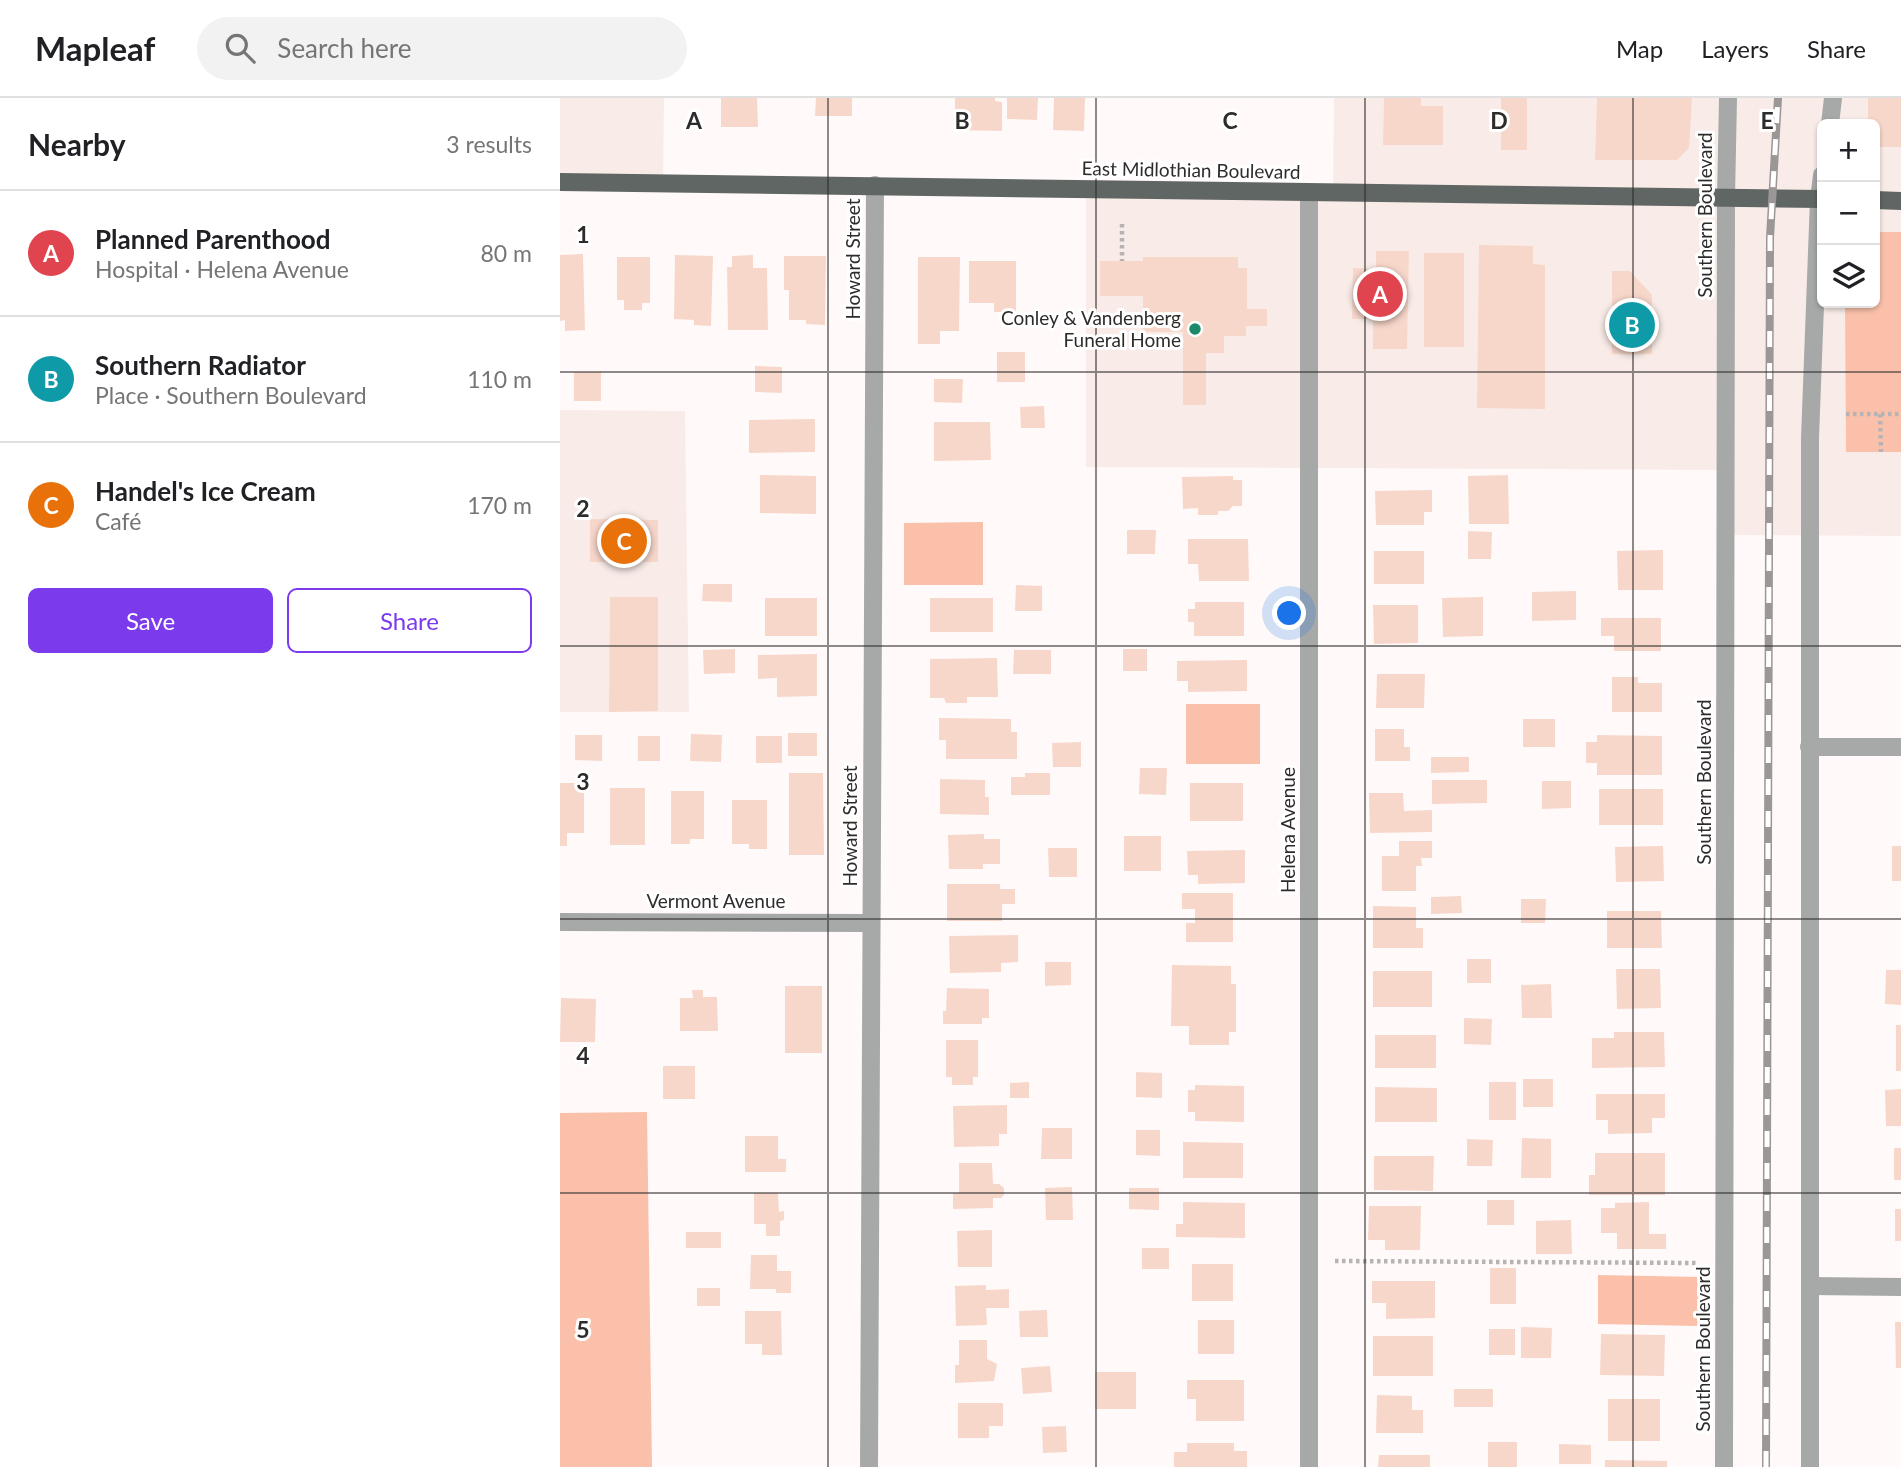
<!DOCTYPE html>
<meta charset="utf-8">
<style>
:root{--surface:#fff;--page:#f2f2f2;--text:#202124;--muted:#757577;--line:#e0e0e0;--accent:#7c3aed}
body{margin:0;font-family:Lato,sans-serif;background:var(--page);color:var(--text)}
.controls{position:absolute;right:21px;top:21px;display:grid;overflow:hidden;border-radius:10px;box-shadow:0 2px 5px #0004}
.controls button{width:63px;height:63px;display:grid;place-items:center;padding:0;border:0;border-bottom:2px solid var(--line);background:var(--surface);color:var(--text);font:35px sans-serif}
.you{position:absolute;left:730px;top:516px;width:24px;height:24px;margin:-18px;border:5px solid #fff;border-radius:50%;background:#1a73e8;box-shadow:0 0 0 10px #1a73e833}
.badge{display:grid;place-items:center;width:46px;height:46px;border-radius:50%;background:var(--accent);color:#fff;font-size:23px;font-weight:700}
.pin{position:absolute;translate:-50% -50%;border:4px solid #fff;box-shadow:0 2px 7px #0006}
.list{margin:0;padding:0;list-style:none}
h2{display:flex;justify-content:space-between;align-items:center;height:91px;margin:0;padding:0 28px;font-size:30px}
h2 small{font-size:23px;font-weight:400;color:var(--muted)}
.list li{display:grid;grid-template-columns:46px 1fr auto;gap:21px;align-items:center;box-sizing:border-box;height:126px;padding:0 28px;border-top:2px solid var(--line)}
.list b{display:block;font-size:26px;white-space:nowrap}
.list p{margin:0;font-size:23px;white-space:nowrap;color:var(--muted)}
.list em{font-size:23px;font-style:normal;color:var(--muted)}
.actions{display:flex;gap:14px;padding:21px 28px}
.actions a{flex:1;padding:16px 0;border:2px solid var(--accent);border-radius:10px;text-align:center;font-size:24px;color:var(--accent)}
.actions .main{background:var(--accent);color:#fff}
.icon{flex:none;width:38px;height:38px;fill:none;stroke:currentColor;stroke-width:2;stroke-linecap:round;stroke-linejoin:round}
.map{position:relative;flex:none;width:1341px;height:1369px;overflow:hidden}
header{display:flex;align-items:center;gap:42px;box-sizing:border-box;height:98px;padding:0 35px;background:var(--surface);border-bottom:2px solid var(--line)}
header strong{font-size:33px}
nav{display:flex;gap:38px;margin-inline-start:auto;font-size:24px}
.search{width:490px;height:63px;background:var(--page);display:flex;align-items:center;gap:18px;box-sizing:border-box;padding:0 24px;border-radius:38px;color:var(--muted);font-size:26px}
main{display:flex}
aside{flex:1;background:var(--surface)}
.map>svg:first-child{display:block}
</style>
<header>
<strong>Mapleaf</strong>
<div class="search"><svg class="icon" aria-label="search" viewBox="0 0 24 24"><circle cx="10" cy="10" r="6"/><path d="M15 15l6 6"/></svg>Search here</div>
<nav><a>Map</a><a>Layers</a><a>Share</a></nav>
</header>
<main>
<aside>
<h2>Nearby<small>3 results</small></h2>
<ul class="list">
<li><span class="badge" style="background:#e0444e">A</span><div><b>Planned Parenthood</b><p>Hospital · Helena Avenue</p></div><em>80 m</em></li>
<li><span class="badge" style="background:#0f9aa8">B</span><div><b>Southern Radiator</b><p>Place · Southern Boulevard</p></div><em>110 m</em></li>
<li><span class="badge" style="background:#e8710a">C</span><div><b>Handel's Ice Cream</b><p>Café</p></div><em>170 m</em></li>
</ul>
<div class="actions"><a class="main">Save</a><a>Share</a></div>
</aside>
<div class="map">
<svg width="1341" height="1369" viewBox="0 0 1341 1369">
<rect width="100%" height="100%" fill="#fffaf9"/>
<g fill="#f9ece8" fill-rule="evenodd">
<path d="M0,0H104L103,85L0,84Z"/>
<path d="M774,0H1341V438L1166,437L1165,372L526,369V91L773,95ZM1262,26H1315V205H1262Z"/>
<path d="M0,312L125,313L129,614H0Z"/>
</g>
<g fill="#fac0a9">
<path d="M1315,134H1341V354H1286L1285,205H1315Z"/>
<path d="M423,424V487H344V425Z"/>
<rect x="626" y="606" width="74" height="60"/>
<path d="M87,1014L92,1369H0V1015Z"/>
<path d="M1038,1177L1139,1179L1138,1228L1038,1226Z"/>
</g>
<g fill="#f8d7cb">
<path d="M161,0H197L198,29H161Z"/>
<path d="M256,0H292V18H255Z"/>
<path d="M395,0H435V3L442,4V33L395,32Z"/>
<path d="M447,0H478L477,22L447,21Z"/>
<path d="M494,0H525L524,33L493,32Z"/>
<path d="M824,0H861V8H883V47H823Z"/>
<rect x="941" y="0" width="26" height="52"/>
<path d="M1037,0H1132L1129,50L1117,62H1035Z"/>
<path d="M1308,0H1341V49H1315V26H1308Z"/>
<path d="M919,147L973,148V166L985,167V311L917,310Z"/>
<path d="M816,153H849L847,251H813V221H792L793,170L816,171Z"/>
<rect x="864" y="155" width="40" height="94"/>
<path d="M23,156L25,232L5,233V222L0,223V157Z"/>
<path d="M115,157L153,158L151,228L134,227V222L114,221Z"/>
<path d="M193,157V170H207L208,232H168L167,169H172V158Z"/>
<path d="M224,158H266L265,227L246,226V222H229V192H224Z"/>
<path d="M57,159H90V205H82V212H64V202H57Z"/>
<path d="M358,159H400L399,233H380V246H358Z"/>
<path d="M583,159H678V170H687V211H707V228H686V238H664V255H646V307H623V234H583V198H540V163H583Z"/>
<path d="M409,163H456V214H434V205H409Z"/>
<path d="M1052,173H1070L1092,197V256H1052Z"/>
<rect x="437" y="254" width="28" height="30"/>
<path d="M195,268L222,269V295L195,294Z"/>
<rect x="14" y="274" width="27" height="29"/>
<path d="M374,281H403L402,305L374,304Z"/>
<path d="M484,308L485,330H461L460,309Z"/>
<path d="M255,321V354L189,355V322Z"/>
<path d="M374,324H430L431,362L374,363Z"/>
<path d="M200,377L256,378V416L200,415Z"/>
<path d="M948,377L949,426H909L908,378Z"/>
<path d="M673,378V382H682V408H673L668,413H658V417H638V410L623,411L622,379Z"/>
<path d="M872,392V414H864V427H816L815,393Z"/>
<path d="M30,421L98,422V464H30Z"/>
<path d="M567,432H596L595,456H567Z"/>
<path d="M908,433L932,434L931,461H908Z"/>
<path d="M628,441H688L689,483H639L638,466H628Z"/>
<path d="M1103,452V492H1058L1057,453Z"/>
<rect x="814" y="453" width="50" height="33"/>
<path d="M143,486H172V504L142,503Z"/>
<path d="M456,487L482,488V513H455Z"/>
<path d="M1016,493V522L972,523V494Z"/>
<path d="M50,499H98V613L49,614Z"/>
<path d="M923,499V538L883,539L882,500Z"/>
<rect x="205" y="500" width="52" height="38"/>
<rect x="370" y="500" width="63" height="34"/>
<path d="M635,504H684V538H634V524H628V511H635Z"/>
<path d="M813,507H858V545L814,546Z"/>
<path d="M1041,520H1101V553H1054V538H1041Z"/>
<path d="M175,551V575L144,576L143,552Z"/>
<rect x="563" y="551" width="24" height="22"/>
<path d="M454,552H491V576H453Z"/>
<path d="M257,556V598L217,599V580L198,581V557Z"/>
<path d="M437,560L438,599H407V605H386L384,600H370V561Z"/>
<path d="M687,562V593L628,594V583H617V563Z"/>
<path d="M817,576H865L864,610H816Z"/>
<path d="M1052,579H1078V585H1102V614H1052Z"/>
<path d="M379,620L451,621V634H457V661H386V642H379Z"/>
<rect x="963" y="621" width="32" height="28"/>
<path d="M815,631H844V649H850V663H815Z"/>
<rect x="228" y="635" width="29" height="23"/>
<path d="M131,636L162,637L161,664L130,663Z"/>
<path d="M15,637H42V663L15,662Z"/>
<path d="M1037,637L1102,638V677H1037V665H1026V644H1037Z"/>
<rect x="78" y="638" width="22" height="25"/>
<rect x="196" y="638" width="26" height="27"/>
<path d="M521,644V669H493L492,645Z"/>
<path d="M871,659H909V674L871,675Z"/>
<path d="M580,670H607L606,697L579,696Z"/>
<path d="M229,675H263L264,757H229Z"/>
<path d="M465,675H490V697H451V679H465Z"/>
<path d="M380,681L425,682V699H429V717L380,716Z"/>
<path d="M872,682H927V705L872,706Z"/>
<path d="M982,683H1011V710L982,711Z"/>
<path d="M0,685H24V735H7V748H0Z"/>
<rect x="630" y="685" width="53" height="38"/>
<rect x="50" y="690" width="35" height="57"/>
<rect x="1039" y="691" width="64" height="36"/>
<path d="M111,693H144V741H130V746H111Z"/>
<path d="M809,695H843L844,713L872,712V734L810,735Z"/>
<path d="M172,702H207V751H189V746H172Z"/>
<path d="M424,736V741H440V766H423V771H389L388,737Z"/>
<rect x="564" y="738" width="37" height="35"/>
<path d="M839,743H872V760H861L862,768H856V793H822V758H839Z"/>
<path d="M1103,748L1104,783L1056,784L1055,749Z"/>
<rect x="1332" y="748" width="9" height="35"/>
<path d="M488,750H517V779H489Z"/>
<path d="M685,752V785L638,786V777H628L627,753Z"/>
<path d="M387,786H440V791H455V806H442V823H387Z"/>
<path d="M622,795H673V844H626V825H635V811H622Z"/>
<path d="M901,798L902,815L871,816V799Z"/>
<path d="M961,801H986L985,825H961Z"/>
<path d="M813,808L856,809V830H863V850H813Z"/>
<path d="M1047,813H1101L1102,850H1047Z"/>
<path d="M458,837V864L441,865V874L390,875L389,838Z"/>
<rect x="907" y="861" width="24" height="24"/>
<path d="M485,864H511V887L485,888Z"/>
<path d="M612,867L671,868V886H676V934H669V947H629V928H611Z"/>
<path d="M1056,871H1100L1101,910L1057,911Z"/>
<path d="M1326,872H1341V907L1325,906Z"/>
<rect x="813" y="873" width="59" height="36"/>
<path d="M991,886L992,920H962L961,887Z"/>
<rect x="225" y="888" width="37" height="67"/>
<path d="M387,890L429,891V920H422V926H383V913H386Z"/>
<path d="M132,892H143V899H157L158,933H120V900H133Z"/>
<path d="M1,900L36,901L35,944H0Z"/>
<path d="M904,920L932,921L931,947L904,946Z"/>
<rect x="1336" y="927" width="5" height="46"/>
<path d="M1054,934H1104L1105,969L1032,970V940H1054Z"/>
<rect x="815" y="937" width="61" height="33"/>
<path d="M386,942H418V979H413V987H392V979H386Z"/>
<rect x="103" y="968" width="32" height="33"/>
<path d="M576,974L602,975V1000L576,999Z"/>
<rect x="963" y="981" width="30" height="28"/>
<path d="M469,984V1000H450V985Z"/>
<rect x="929" y="984" width="27" height="38"/>
<path d="M635,987L684,988V1024L635,1023V1014H628V992H635Z"/>
<path d="M815,989L877,990V1024H815Z"/>
<path d="M1341,991V1028H1326L1325,992Z"/>
<path d="M1036,996H1105V1020H1092V1035L1048,1036V1022H1036Z"/>
<path d="M447,1007V1036H439V1048L394,1049L393,1008Z"/>
<path d="M482,1030H512V1061H481Z"/>
<path d="M576,1032H600V1058L576,1057Z"/>
<path d="M185,1038H218V1061H226V1074H185Z"/>
<path d="M962,1040L991,1041V1080H961Z"/>
<path d="M907,1041L933,1042L932,1068H907Z"/>
<path d="M623,1044L683,1045V1080H623Z"/>
<rect x="1334" y="1050" width="7" height="32"/>
<path d="M1035,1055H1105V1097H1029V1077H1035Z"/>
<path d="M814,1058H874L873,1093L814,1092Z"/>
<path d="M399,1065H432L433,1086H439L444,1090V1097L441,1100H433V1110L393,1111V1095H399Z"/>
<path d="M512,1089L513,1122H486L485,1090Z"/>
<path d="M569,1090H599V1112L569,1111Z"/>
<path d="M194,1095H218L219,1114L224,1113V1122L220,1123V1138H206V1126H194Z"/>
<rect x="927" y="1102" width="27" height="25"/>
<path d="M623,1104L685,1105V1140L616,1139V1126H623Z"/>
<path d="M1089,1104V1136H1106V1151H1057V1135H1041V1110H1055V1105Z"/>
<path d="M809,1108H861L860,1152H825V1142H808Z"/>
<rect x="1335" y="1111" width="6" height="32"/>
<path d="M1011,1122L1012,1156H976V1123Z"/>
<path d="M432,1132V1169H398L397,1133Z"/>
<rect x="126" y="1134" width="35" height="16"/>
<rect x="582" y="1150" width="27" height="21"/>
<path d="M191,1157H217V1173H231V1195H216V1191H190Z"/>
<rect x="632" y="1166" width="41" height="37"/>
<rect x="930" y="1170" width="26" height="36"/>
<path d="M812,1183H875V1220L826,1221V1205H812Z"/>
<path d="M426,1187V1192L449,1191V1210H426L427,1227L396,1228L395,1188Z"/>
<rect x="137" y="1190" width="23" height="18"/>
<path d="M487,1212L488,1239H460L459,1213Z"/>
<path d="M185,1213H221L222,1257H202V1246H185Z"/>
<rect x="638" y="1222" width="36" height="34"/>
<path d="M1335,1224H1341V1270H1336Z"/>
<path d="M961,1229L992,1230L991,1260H961Z"/>
<rect x="929" y="1231" width="26" height="26"/>
<path d="M1041,1236L1105,1237L1104,1278L1040,1277Z"/>
<rect x="813" y="1238" width="60" height="40"/>
<path d="M399,1242H427V1261L437,1266L434,1283L395,1285V1267H399Z"/>
<path d="M490,1268L492,1294L463,1296L461,1270Z"/>
<rect x="535" y="1274" width="41" height="37"/>
<path d="M627,1282H684V1323H636V1301H627Z"/>
<rect x="894" y="1291" width="39" height="18"/>
<path d="M817,1297L852,1298V1312H863V1335H816Z"/>
<rect x="1048" y="1301" width="52" height="42"/>
<path d="M398,1305H443V1328H429V1340H398Z"/>
<path d="M506,1328L507,1354L483,1355L482,1329Z"/>
<rect x="928" y="1344" width="29" height="25"/>
<path d="M627,1345H674V1353H687V1369H614V1354H627Z"/>
<path d="M999,1346L1031,1347V1366H999Z"/>
<path d="M819,1357H870V1369H818Z"/>
<path d="M1045,1362L1107,1363V1369H1045Z"/>
</g>
<g fill="none" stroke-linecap="round" stroke-linejoin="round">
<g stroke="#b7b3b2" stroke-width="4.5" stroke-dasharray="3.5 3.5" stroke-linecap="butt">
<path d="M562,126V163"/>
<path d="M1286,316H1341"/>
<path d="M1320,316L1321,354"/>
<path d="M775,1163L1139,1165"/>
</g>
<g stroke="#a6a9a8" stroke-width="18">
<path d="M1270,26L1273,0"/>
<path d="M1249,649H1341"/>
<path d="M0,824L311,825"/>
<path d="M1250,1188L1341,1189"/>
<path d="M309,1369L315,87"/>
<path d="M749,1369V95"/>
<path d="M1164,1369L1166,101L1168,0"/>
<path d="M1250,1369V340L1259,101L1262,77"/>
</g>
<g stroke="#606663" stroke-width="18">
<path d="M0,84L1262,101"/>
<path d="M1315,102L1341,103"/>
</g>
<defs>
<path id="rail" d="M1206,1369L1210,140L1218,0"/>
</defs>
<use href="#rail" stroke="#9b9796" stroke-width="8"/>
<use href="#rail" stroke="#fff" stroke-width="5" stroke-dasharray="16" stroke-linecap="butt"/>
</g>
<path fill="none" stroke="#2e2c2b" stroke-width="2" stroke-opacity="0.55" d="M268,0V1369M536,0V1369M805,0V1369M1073,0V1369M0,274H1341M0,548H1341M0,821H1341M0,1095H1341"/>
<circle fill="#1a8a69" stroke="#fff" stroke-width="2.5" cx="635" cy="231" r="7"/>
<g text-anchor="middle" stroke-width="6" stroke-linejoin="round" paint-order="stroke">
<g font-size="19" fill="#2e2c2b" stroke="#fff">
<text transform="translate(631 72) rotate(1)" y="7">East Midlothian Boulevard</text>
<text transform="translate(1145 117) rotate(-90)" y="7">Southern Boulevard</text>
<text transform="translate(293 161) rotate(-90)" y="7">Howard Street</text>
<text transform="translate(1144 684) rotate(-90)" y="7">Southern Boulevard</text>
<text transform="translate(290 728) rotate(-90)" y="7">Howard Street</text>
<text transform="translate(728 732) rotate(-90)" y="7">Helena Avenue</text>
<text x="156" y="810">Vermont Avenue</text>
<text transform="translate(1143 1251) rotate(-90)" y="7">Southern Boulevard</text>
</g>
<g font-size="19" fill="#2e2c2b" stroke="#fff" text-anchor="end">
<text x="621" y="227">Conley &amp; Vandenberg<tspan x="621" dy="22">Funeral Home</tspan></text>
</g>
</g>
<g font-size="23" text-anchor="middle" font-weight="bold" fill="#2e2c2b" stroke="#fff" stroke-width="6" stroke-linejoin="round" paint-order="stroke">
<text x="134" y="31">A</text>
<text x="402" y="31">B</text>
<text x="670" y="31">C</text>
<text x="939" y="31">D</text>
<text x="1207" y="31">E</text>
<text x="23" y="145">1</text>
<text x="23" y="419">2</text>
<text x="23" y="692">3</text>
<text x="23" y="966">4</text>
<text x="23" y="1240">5</text>
</g>
</svg>
<div class="controls">
<button>+</button>
<button>−</button>
<button><svg class="icon" aria-label="layers" viewBox="0 0 24 24"><path d="M12 4l9 5-9 5-9-5zM3 14l9 5 9-5"/></svg></button>
</div>
<div class="you"></div>
<div class="pin badge" style="left:820px;top:196px;background:#e0444e">A</div>
<div class="pin badge" style="left:1072px;top:227px;background:#0f9aa8">B</div>
<div class="pin badge" style="left:64px;top:443px;background:#e8710a">C</div>
</div>
</main>
